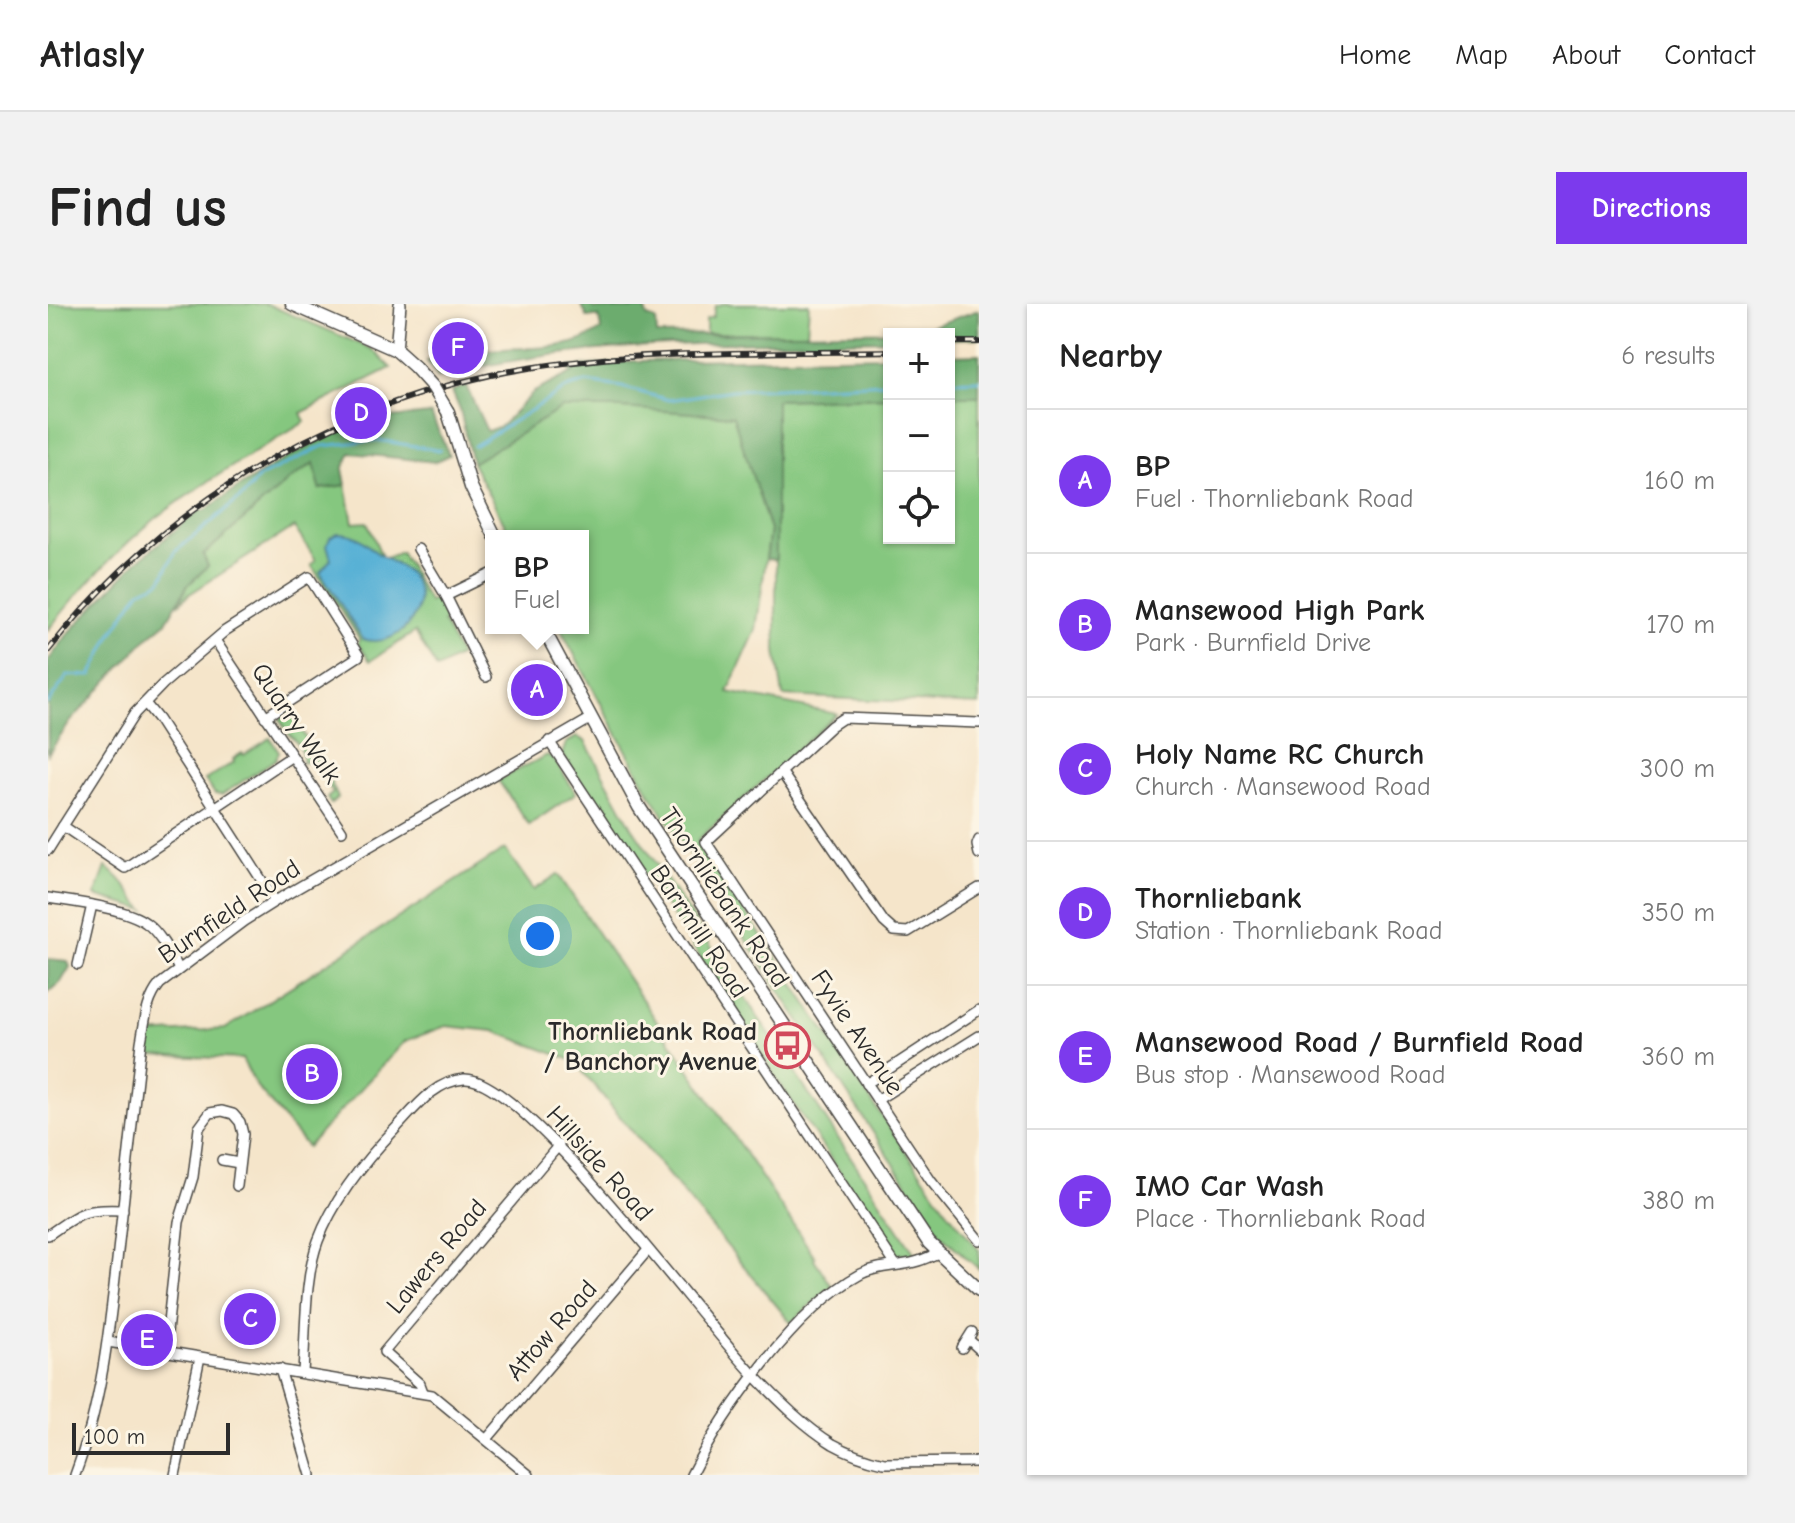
<!DOCTYPE html>
<meta charset="utf-8">
<style>
:root{--surface:#fff;--page:#f2f2f2;--text:#222;--muted:#767676;--line:#e0e0e0;--accent:#7c3aed}
body{margin:0;font-family:"Comic Neue",sans-serif;background:var(--page);color:var(--text)}
.controls{position:absolute;right:24px;top:24px;display:grid;overflow:hidden;border-radius:0px;box-shadow:0 2px 6px #0004}
.controls button{width:72px;height:72px;display:grid;place-items:center;padding:0;border:0;border-bottom:2px solid var(--line);background:var(--surface);color:var(--text);font:40px sans-serif}
.scale{position:absolute;left:24px;bottom:20px;width:158px;box-sizing:border-box;padding-left:8px;border:4px solid #2b2b2b;border-top:0;font-size:22px;line-height:28px;white-space:nowrap;color:#2b2b2b;-webkit-text-stroke:6px #fcf5e5;paint-order:stroke}
.you{position:absolute;left:492px;top:632px;width:28px;height:28px;margin:-20px;border:6px solid #fff;border-radius:50%;background:#1a73e8;box-shadow:0 0 0 12px #1a73e833}
.badge{display:grid;place-items:center;width:52px;height:52px;border-radius:50%;background:var(--accent);color:#fff;font-size:26px;font-weight:700}
.pin{position:absolute;translate:-50% -50%;border:4px solid #fff;box-shadow:0 2px 8px #0006}
.popup{position:absolute;left:437px;top:226px;width:104px;height:104px;box-sizing:border-box;display:grid;place-content:center;border-radius:0px;background:var(--surface);filter:drop-shadow(0 2px 6px #0005);font-size:26px;white-space:nowrap;color:var(--muted)}
.popup b{font-size:30px;color:var(--text)}
.popup::after{content:'';position:absolute;left:50%;top:100%;margin-left:-16px;border:16px solid transparent;border-top-color:var(--surface)}
.list{margin:0;padding:0;list-style:none}
h2{display:flex;justify-content:space-between;align-items:center;height:104px;margin:0;padding:0 32px;font-size:34px}
h2 small{font-size:26px;font-weight:400;color:var(--muted)}
.list li{display:grid;grid-template-columns:52px 1fr auto;gap:24px;align-items:center;box-sizing:border-box;height:144px;padding:0 32px;border-top:2px solid var(--line)}
.list b{display:block;font-size:30px;white-space:nowrap}
.list p{margin:0;font-size:26px;white-space:nowrap;color:var(--muted)}
.list em{font-size:26px;font-style:normal;color:var(--muted)}
.icon{flex:none;width:44px;height:44px;fill:none;stroke:currentColor;stroke-width:2;stroke-linecap:round;stroke-linejoin:round}
.map{position:relative;flex:none;width:931px;height:1171px;overflow:hidden;border-radius:0px}
header{display:flex;align-items:center;gap:48px;box-sizing:border-box;height:112px;padding:0 40px;background:var(--surface);border-bottom:2px solid var(--line)}
header strong{font-size:38px}
nav{display:flex;gap:44px;margin-inline-start:auto;font-size:28px}
.intro{display:flex;align-items:center;justify-content:space-between;box-sizing:border-box;height:192px;padding:0 48px}
h1{margin:0;font-size:56px}
.button{padding:20px 36px;border-radius:0px;background:var(--accent);color:#fff;font-size:28px;font-weight:700}
main{display:flex;gap:48px;padding:0 48px}
aside{flex:1;background:var(--surface);border-radius:0px;box-shadow:0 2px 6px #0004}
.map>svg:first-child{display:block}
</style>
<header>
<strong>Atlasly</strong>
<nav><a>Home</a><a>Map</a><a>About</a><a>Contact</a></nav>
</header>
<div class="intro"><h1>Find us</h1><a class="button">Directions</a></div>
<main>
<div class="map">
<svg width="931" height="1171" viewBox="0 0 931 1171">
<rect width="100%" height="100%" fill="#fcf5e5"/>
<filter id="ink" filterUnits="userSpaceOnUse"><feTurbulence type="fractalNoise" baseFrequency=".0125" numOctaves="2"/><feDisplacementMap in="SourceGraphic" scale="16" xChannelSelector="R" yChannelSelector="G"/><feConvolveMatrix kernelMatrix="1 2 1 2 8 2 1 2 1" color-interpolation-filters="sRGB"/></filter>
<filter id="wash" filterUnits="userSpaceOnUse"><feTurbulence type="fractalNoise" baseFrequency=".006" numOctaves="4" result="noise"/><feDisplacementMap in="SourceGraphic" scale="32" xChannelSelector="R" yChannelSelector="G"/><feGaussianBlur stdDeviation="1.8" result="paint"/><feColorMatrix in="noise" values="0 0 0 0 0 0 0 0 0 0 0 0 0 0 0 0 0 1.4 0 .05"/><feComposite in="paint" operator="in"/></filter>
<g filter="url(#wash)">
<rect width="100%" height="100%" fill="#f5e5ca"/>
<g fill="#85c77f" stroke="#587955" stroke-width="2">
<path d="M0,0H219L324,45L343,64L253,109L257,118C206,149 154,179 107,215C68,247 31,287 0,326Z"/>
<path d="M675,0H761L759,29H658V15L665,13L667,2Z"/>
<path d="M901,92H931V401L735,392L728,347V96L841,93V234H901Z"/>
<path d="M514,104H573L686,111L722,226L708,326L680,388L789,410L650,536L820,792L897,904L931,946V965L892,930L602,490L512,324H535V232H463L424,159Z"/>
<path d="M267,159L272,185L298,181L305,219L319,218L335,255L353,248L381,298L391,294L401,314L395,318L412,352L389,365L367,328L322,357L310,340L311,334L263,261L268,256L246,223L140,291L130,301L140,281L160,262L155,251L241,176Z"/>
<path d="M242,408L279,469L290,494L283,500L279,494L285,489L264,456L254,459C257,437 236,432 232,415Z"/>
<path d="M529,433L537,437L584,523L867,950L848,951L724,768L640,634L514,450L518,439Z"/>
<path d="M222,434L231,448L228,455L174,491L167,490L157,476L186,458L185,455L194,449L196,451Z"/>
<path d="M499,451L505,454L528,489L481,521L450,476Z"/>
<path d="M457,545L486,586L510,570L767,953L766,955L784,982L743,1019L526,757L446,727L398,722L357,737L259,843L209,783L194,755L98,751L100,730L177,725Z"/>
<path d="M58,563C75,574 82,591 97,606L47,592Z"/>
</g>
<g fill="#6cac6e" stroke="#4c6c4c" stroke-width="2">
<path d="M533,0H541L547,5H597L599,13L608,16L609,31L870,27L931,6V34L901,35V30H841V36C690,40 536,34 390,73L379,57C400,53 421,49 442,46C481,42 519,49 553,26L551,13H539Z"/>
<path d="M931,50V92H901V51Z"/>
<path d="M841,52V93L728,96V256L718,255L722,226L685,112L573,104H514L424,159L412,106L404,87L418,82L439,127L453,122L486,88L525,68L519,65L521,63L587,57Z"/>
<path d="M383,110L401,151L387,158L303,149L295,165L298,181L272,185L266,159L241,176L155,251L160,262L140,281L118,318L101,332L23,417L0,450V357L20,330L88,258L153,205L156,207C200,176 269,131 321,118C341,113 363,112 383,110Z"/>
<path d="M0,655L20,657L22,663L13,678L0,689Z"/>
</g>
<path fill="#58b1d5" stroke="#426e80" stroke-width="2" d="M289,229C312,229 316,240 332,251C345,260 357,261 366,276C384,308 347,346 315,335L272,268L283,255L279,241L282,233Z"/>
<g fill="none" stroke-linecap="round" stroke-linejoin="round">
<g stroke="#58b1d5" stroke-width="3">
<path d="M901,77L931,76"/>
<path d="M426,142L519,84L538,78L574,83L621,96L684,86L841,79"/>
<path d="M0,399L20,371L43,372L63,331L92,287L112,278L128,247L196,191L210,174L275,142L329,136L392,146"/>
</g>
</g>
</g>
<g filter="url(#ink)">
<g fill="none" stroke-linecap="round" stroke-linejoin="round">
<defs>
<g id="minor">
<path d="M370,245L398,292L438,373"/>
<path d="M398,292L443,270"/>
<path d="M167,336L294,527"/>
<path d="M97,399L110,415L227,597"/>
<path d="M217,413L311,352L261,273L177,327L115,380L87,409L15,522L77,564L244,452"/>
<path d="M931,419L795,414L783,422L658,538L883,877L931,936"/>
<path d="M501,437L847,960"/>
<path d="M734,469L836,618L846,627L860,628L931,584"/>
<path d="M931,536L929,541L931,550"/>
<path d="M0,546L15,522"/>
<path d="M0,594C25,598 79,604 98,619C113,630 122,650 131,665"/>
<path d="M30,661L44,601"/>
<path d="M818,780L931,706"/>
<path d="M829,796L931,732"/>
<path d="M174,856L191,859"/>
<path d="M0,931C32,909 35,904 75,906"/>
<path d="M920,1035L931,1045"/>
<path d="M60,1038L384,1091L481,1171"/>
<path d="M914,1044L924,1028"/>
<path d="M117,1046L131,918L145,873L151,824L162,809L174,807L185,810L192,818L195,830L189,882"/>
<path d="M232,1065L263,1171"/>
<path d="M255,1068C258,1028 256,975 270,937C286,894 318,855 349,823C367,804 387,777 416,775C475,771 658,1023 708,1073C731,1097 757,1123 785,1140C801,1149 818,1155 836,1159L931,1158"/>
<path d="M375,1088L372,1080L336,1048L511,841"/>
<path d="M439,1135L600,946"/>
<path d="M27,1171C53,1102 61,1029 69,956C77,884 85,811 93,738C97,717 98,697 112,680L196,617L234,593L542,415"/>
<path d="M127,1171L152,1053"/>
<path d="M643,1171C676,1106 748,1005 813,970C830,961 849,963 867,958C875,956 883,952 890,949"/>
</g>
<path id="tertiary" d="M348,46L352,0"/>
<g id="secondary">
<path d="M244,0L348,46L367,63"/>
<path d="M400,108L423,183L447,232"/>
<path d="M495,324L591,503L881,939L931,986"/>
</g>
</defs>
<use href="#minor" stroke="#494743" stroke-width="12"/>
<use href="#tertiary" stroke="#494743" stroke-width="14"/>
<use href="#secondary" stroke="#494743" stroke-width="15"/>
<use href="#minor" stroke="#fff" stroke-width="9"/>
<use href="#tertiary" stroke="#fff" stroke-width="11"/>
<use href="#secondary" stroke="#fff" stroke-width="12"/>
<defs>
<g id="rail">
<path d="M901,38H931"/>
<path d="M0,347C109,208 269,108 443,71C570,44 711,50 841,47"/>
</g>
</defs>
<use href="#rail" stroke="#2b2b2b" stroke-width="6"/>
<use href="#rail" stroke="#fcf5e5" stroke-width="3" stroke-dasharray="9" stroke-linecap="butt"/>
<defs>
<path id="secondary-bridge" d="M367,63L385,83L400,108"/>
</defs>
<use href="#secondary-bridge" stroke="#494743" stroke-width="15" stroke-linecap="butt"/>
<use href="#secondary-bridge" stroke="#fff" stroke-width="12"/>
</g>
</g>
<defs>
<symbol id="bus-ring" viewBox="-11 -11 22 22"><circle r="9.5" fill="#fcf5e5" stroke="#d1495b" stroke-width="1.5"/><path d="M-5-6H5V4H4V6H2V4H-2V6H-4V4H-5ZM-3.5-4V0h7V-4ZM-3.5 1.2v1.5H-2V1.2ZM2 1.2v1.5H3.5V1.2Z" fill="#d1495b"/></symbol>
</defs>
<g fill-rule="evenodd">
<use href="#bus-ring" x="714" y="716" width="51" height="51"/>
</g>
<g text-anchor="middle" stroke-width="6" stroke-linejoin="round" paint-order="stroke">
<g font-size="26" fill="#2b2b2b" stroke="#fcf5e5">
<text transform="translate(249 419) rotate(56)" y="9">Quarry Walk</text>
<text transform="translate(677 593) rotate(56)" y="9">Thornliebank Road</text>
<text transform="translate(181 607) rotate(-34)" y="9">Burnfield Road</text>
<text transform="translate(652 627) rotate(56)" y="9">Barrmill Road</text>
<text transform="translate(810 728) rotate(56)" y="9">Fyvie Avenue</text>
<text transform="translate(552 859) rotate(48)" y="9">Hillside Road</text>
<text transform="translate(388 952) rotate(-50)" y="9">Lawers Road</text>
<text transform="translate(503 1026) rotate(-49)" y="9">Attow Road</text>
</g>
<g font-size="26" font-weight="bold" fill="#2b2b2b" stroke="#fcf5e5" text-anchor="end">
<text x="709" y="736">Thornliebank Road<tspan x="709" dy="30">/ Banchory Avenue</tspan></text>
</g>
</g>
</svg>
<div class="controls">
<button>+</button>
<button>−</button>
<button><svg class="icon" aria-label="locate" viewBox="0 0 24 24"><circle cx="12" cy="12" r="6"/><path d="M12 2v4M12 18v4M2 12h4M18 12h4"/></svg></button>
</div>
<div class="scale">100 m</div>
<div class="you"></div>
<div class="pin badge" style="left:489px;top:386px">A</div>
<div class="popup"><b>BP</b>Fuel</div>
<div class="pin badge" style="left:264px;top:770px">B</div>
<div class="pin badge" style="left:202px;top:1015px">C</div>
<div class="pin badge" style="left:313px;top:109px">D</div>
<div class="pin badge" style="left:99px;top:1036px">E</div>
<div class="pin badge" style="left:410px;top:44px">F</div>
</div>
<aside>
<h2>Nearby<small>6 results</small></h2>
<ul class="list">
<li><span class="badge">A</span><div><b>BP</b><p>Fuel · Thornliebank Road</p></div><em>160 m</em></li>
<li><span class="badge">B</span><div><b>Mansewood High Park</b><p>Park · Burnfield Drive</p></div><em>170 m</em></li>
<li><span class="badge">C</span><div><b>Holy Name RC Church</b><p>Church · Mansewood Road</p></div><em>300 m</em></li>
<li><span class="badge">D</span><div><b>Thornliebank</b><p>Station · Thornliebank Road</p></div><em>350 m</em></li>
<li><span class="badge">E</span><div><b>Mansewood Road / Burnfield Road</b><p>Bus stop · Mansewood Road</p></div><em>360 m</em></li>
<li><span class="badge">F</span><div><b>IMO Car Wash</b><p>Place · Thornliebank Road</p></div><em>380 m</em></li>
</ul>
</aside>
</main>
